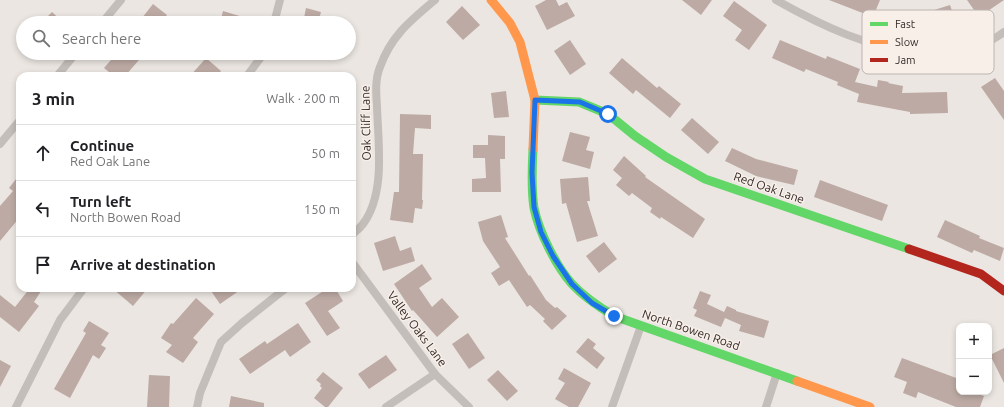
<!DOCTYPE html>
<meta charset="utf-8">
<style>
:root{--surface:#fff;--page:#f2f2f2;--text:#202124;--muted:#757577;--line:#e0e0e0}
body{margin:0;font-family:Ubuntu,sans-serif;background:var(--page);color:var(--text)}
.controls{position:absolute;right:12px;bottom:12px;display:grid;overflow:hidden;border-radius:8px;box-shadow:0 2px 6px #0003}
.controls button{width:36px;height:36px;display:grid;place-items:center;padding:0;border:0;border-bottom:1px solid var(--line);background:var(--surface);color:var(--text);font:20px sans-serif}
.stop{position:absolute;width:12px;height:12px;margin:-9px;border:3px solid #1a73e8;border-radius:50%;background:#fff}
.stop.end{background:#1a73e8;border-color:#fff;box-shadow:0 1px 4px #0008}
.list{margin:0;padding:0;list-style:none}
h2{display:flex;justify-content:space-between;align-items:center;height:52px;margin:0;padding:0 16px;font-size:17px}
h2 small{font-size:13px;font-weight:400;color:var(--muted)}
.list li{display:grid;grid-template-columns:26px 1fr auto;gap:12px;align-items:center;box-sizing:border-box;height:56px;padding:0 16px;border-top:1px solid var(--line)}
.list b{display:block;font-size:15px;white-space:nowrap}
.list p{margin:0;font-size:13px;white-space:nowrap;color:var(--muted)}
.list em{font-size:13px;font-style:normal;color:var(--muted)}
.icon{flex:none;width:22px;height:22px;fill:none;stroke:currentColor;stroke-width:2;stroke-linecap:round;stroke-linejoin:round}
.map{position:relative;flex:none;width:1004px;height:407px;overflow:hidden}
.search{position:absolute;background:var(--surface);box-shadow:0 2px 6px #0003;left:16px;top:16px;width:340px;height:44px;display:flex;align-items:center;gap:10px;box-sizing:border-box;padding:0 14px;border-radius:22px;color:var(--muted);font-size:15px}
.panel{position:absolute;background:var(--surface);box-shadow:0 2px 6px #0003;left:16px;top:72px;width:340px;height:220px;border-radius:12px}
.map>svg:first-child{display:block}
</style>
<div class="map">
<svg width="1004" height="407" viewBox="0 0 1004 407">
<rect width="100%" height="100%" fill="#ebe6e1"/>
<g fill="#bdaaa4">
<path d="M546,0H556L559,6L567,2L575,16L547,30L535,6Z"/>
<path d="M682,0H712L701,15Z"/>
<path d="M829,0H880L873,17Z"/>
<path d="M967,0H1004L979,17Z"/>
<path d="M734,1L767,25L749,50L735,40L742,30L723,16Z"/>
<path d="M153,4L167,15L161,23H138Z"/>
<path d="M950,5L959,31L934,39L929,21L915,28L909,18Z"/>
<path d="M462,6L480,25L463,40L446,22Z"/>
<path d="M306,8L321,12L318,23H303Z"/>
<path d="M223,11L256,21V23H220Z"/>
<path d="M52,12L64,23H41Z"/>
<path d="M570,40L586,64L570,75L554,51Z"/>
<path d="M780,40L826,59L827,56L860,69L855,82L877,87L878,80L889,82L888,83L903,86L902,93L947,92L948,113L910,114V112L857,102L859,94L837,85L838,82L806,69L804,72L772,58Z"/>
<path d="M117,53H145L125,76H114L104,68Z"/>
<path d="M206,58L221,71L217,76H190Z"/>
<path d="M622,58L657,88L659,86L681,104L670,118L636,90L633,94L609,73Z"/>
<path d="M995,78L1004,91V120L981,87Z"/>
<path d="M506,91L509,117L494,118L491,93Z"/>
<path d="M400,114L431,115V129L415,128L413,154H423L422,200H423L422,209L415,208L413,223L390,220L394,192H399Z"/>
<path d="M692,118L719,142L708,154L681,130Z"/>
<path d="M570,132L590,137L586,150L594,152L590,169L562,161Z"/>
<path d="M488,135L505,136V159H500L501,192H472V179L486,178L485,158H473V145H488Z"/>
<path d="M732,148L756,159L798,170L794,185L756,176L725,161Z"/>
<path d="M624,156L646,176L645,177L705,219L693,238L661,217L660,219L650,212L652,208L632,193L629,196L616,185L622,178L613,170Z"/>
<path d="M20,174V217L0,241V206L13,191L9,188Z"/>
<path d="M588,177L590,201H587L598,236L577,242L566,203L562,204L560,179Z"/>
<path d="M820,180L888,205L882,221L814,197Z"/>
<path d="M501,215L508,237L505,238L529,276L530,275L546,300L555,308L557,307L567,316L552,330L543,321L545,319L530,305L527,307L509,280L499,286L491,273L500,267L483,241L478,222Z"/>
<path d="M945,220L980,236L979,238L1004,248L1000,261L974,250L972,253L937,237Z"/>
<path d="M395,236L400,251L411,247L415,261L383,271L374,243Z"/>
<path d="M604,242L617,259L599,273L586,256Z"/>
<path d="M422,264L432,279L419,288L432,307L442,298L459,317L437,337L413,310L412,311L394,284Z"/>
<path d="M30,288H43L34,302L39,306L19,332L0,317V295L15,307Z"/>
<path d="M112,288H148L133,306Z"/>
<path d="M209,288H243L220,304Z"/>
<path d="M328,288H335L343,301L328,311L340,328L327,336L305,303Z"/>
<path d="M700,291L711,295L707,304L724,312L727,306L736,310V311L769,321L764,338L739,331L741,325L725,318L721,327L694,316L697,310L693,308Z"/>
<path d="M196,298L214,314L193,338L198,342L183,363L166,352L172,345L161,338L171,323L173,324Z"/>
<path d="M89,321L109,333L101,345L106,348L99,359L93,355L70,398L54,389L86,333L83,331Z"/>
<path d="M298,323L311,342L290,357L285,350L250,374L239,359L265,341L267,344Z"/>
<path d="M468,333L485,358L469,369L452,344Z"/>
<path d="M588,338L596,344L593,348L605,358L597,369L576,352Z"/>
<path d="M1004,348V383L990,355Z"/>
<path d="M386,355L397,370L369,389L358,374Z"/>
<path d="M902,358L959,379V392H971L984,396L980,407H956L918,392L916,398L903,393L907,382L894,377Z"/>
<path d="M0,360L11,366L0,387Z"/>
<path d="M564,368L591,383L578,407H569L555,399L565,383L558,379Z"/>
<path d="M498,370L518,391L507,401L487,380Z"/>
<path d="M323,372L343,388L328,407H325L314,398L322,388L320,386L321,384L316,380Z"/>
<path d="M149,375L170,376L169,407H147Z"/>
<path d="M231,396L264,403V407H229Z"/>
</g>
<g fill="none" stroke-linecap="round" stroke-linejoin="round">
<g stroke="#c4beba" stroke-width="8">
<path d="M776,0C822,26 871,49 924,54C931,54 938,56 945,56C965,55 988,44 1004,32"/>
<path d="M102,23L121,0"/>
<path d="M274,23L280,0"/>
<path d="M57,76L76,53"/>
<path d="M247,76L264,53"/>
<path d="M0,144L20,120"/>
<path d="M352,235C356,231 360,228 363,224C386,193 378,143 377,106C376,93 375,79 380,67C391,36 410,21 435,0"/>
<path d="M352,262L435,374L469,407"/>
<path d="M16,407L60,320L84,288"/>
<path d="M197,407L200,393L221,342L242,323L286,288"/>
<path d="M386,407L435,374"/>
<path d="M612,407L641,326"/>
<path d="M766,407L777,373"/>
</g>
<g stroke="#63d668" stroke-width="9">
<path d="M535,100L579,102L608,114L635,136L666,157L705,179L909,249"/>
<path d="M533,149C532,168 531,189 534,208C539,232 556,266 572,284C584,297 599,307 614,316L797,381"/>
</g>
<g stroke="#ff974d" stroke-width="9">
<path d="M491,0L510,23L520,42L535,100L533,149"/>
<path d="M797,381L870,407"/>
</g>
<path stroke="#b3261e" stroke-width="9" d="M909,249L981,274L1004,291"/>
</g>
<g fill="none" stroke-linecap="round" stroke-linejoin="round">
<path stroke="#1a73e8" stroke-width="5" d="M608,114L580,102L535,100L532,173L534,207L541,232L553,256L572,284L592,303L614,316"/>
</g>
<g text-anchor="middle" stroke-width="3" stroke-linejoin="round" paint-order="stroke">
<g font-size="12" fill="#342b29" stroke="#f8efe9">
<text transform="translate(366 123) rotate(-91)" y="4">Oak Cliff Lane</text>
<text transform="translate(769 188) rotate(19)" y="4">Red Oak Lane</text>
<text transform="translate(417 329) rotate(53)" y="4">Valley Oaks Lane</text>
<text transform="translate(691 330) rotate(19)" y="4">North Bowen Road</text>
</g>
</g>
<rect x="862" y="10" width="132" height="64" rx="6" fill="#f8efe9" stroke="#bdb4af" stroke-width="1"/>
<rect x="870" y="22" width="18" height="4" fill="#63d668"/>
<rect x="870" y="40" width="18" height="4" fill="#ff974d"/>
<rect x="870" y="58" width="18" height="4" fill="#b3261e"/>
<g font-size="11" fill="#342b29">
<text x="895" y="28">Fast</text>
<text x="895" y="46">Slow</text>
<text x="895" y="64">Jam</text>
</g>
</svg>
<div class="controls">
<button>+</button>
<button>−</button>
</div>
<div class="stop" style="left:608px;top:114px"></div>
<div class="stop end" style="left:614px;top:316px"></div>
<div class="search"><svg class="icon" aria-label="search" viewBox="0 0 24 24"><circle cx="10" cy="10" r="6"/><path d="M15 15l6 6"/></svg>Search here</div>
<section class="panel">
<h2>3 min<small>Walk · 200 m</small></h2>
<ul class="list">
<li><svg class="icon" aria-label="ahead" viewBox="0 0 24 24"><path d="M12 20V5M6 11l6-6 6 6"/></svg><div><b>Continue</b><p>Red Oak Lane</p></div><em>50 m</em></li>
<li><svg class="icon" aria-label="left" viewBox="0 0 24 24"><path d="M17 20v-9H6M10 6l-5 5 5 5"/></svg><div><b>Turn left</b><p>North Bowen Road</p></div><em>150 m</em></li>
<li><svg class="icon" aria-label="arrive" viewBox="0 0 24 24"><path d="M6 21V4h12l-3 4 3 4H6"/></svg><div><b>Arrive at destination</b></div></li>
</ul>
</section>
</div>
